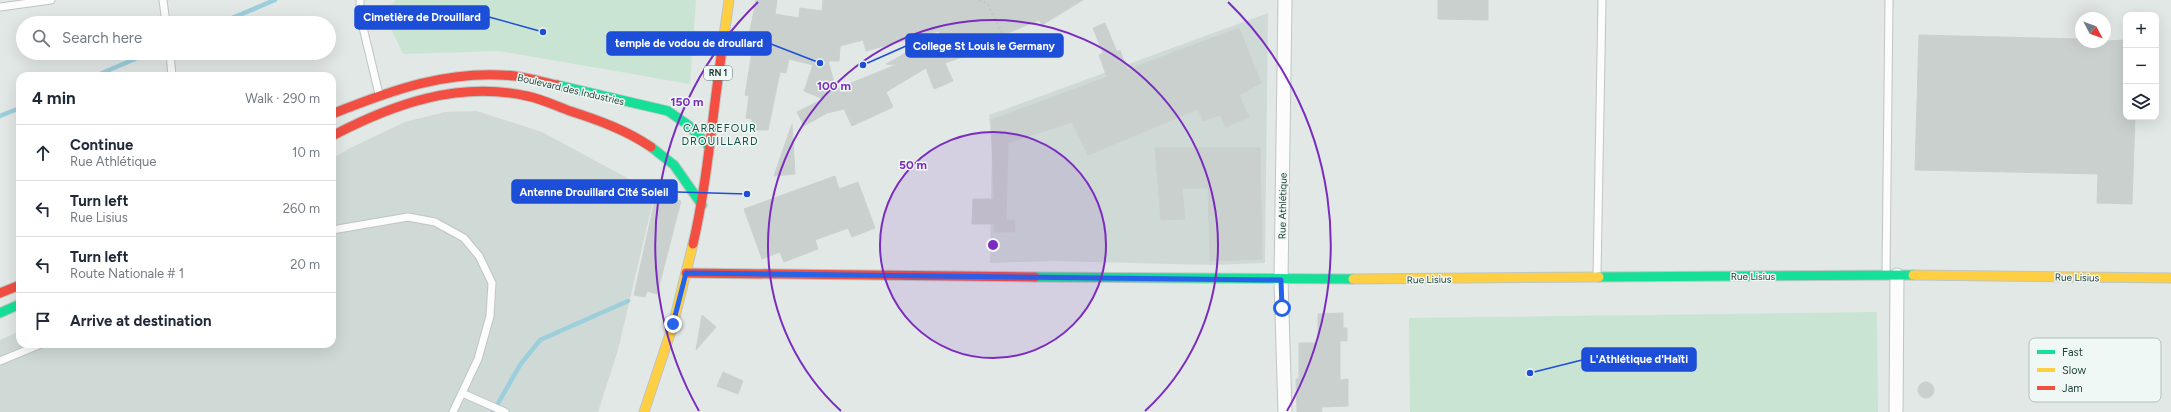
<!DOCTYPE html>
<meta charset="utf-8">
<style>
:root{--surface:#fff;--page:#f6f6f7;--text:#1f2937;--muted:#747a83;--line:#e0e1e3}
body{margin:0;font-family:Figtree,sans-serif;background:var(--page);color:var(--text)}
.controls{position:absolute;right:12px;top:12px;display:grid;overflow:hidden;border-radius:8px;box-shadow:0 4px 16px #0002}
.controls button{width:36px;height:36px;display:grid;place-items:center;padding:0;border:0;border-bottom:1px solid var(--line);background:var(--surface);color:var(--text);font:20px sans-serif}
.compass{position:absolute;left:2075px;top:12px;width:36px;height:36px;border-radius:50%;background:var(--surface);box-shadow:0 4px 16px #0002;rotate:131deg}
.stop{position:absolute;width:12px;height:12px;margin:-9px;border:3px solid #2563eb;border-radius:50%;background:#fff}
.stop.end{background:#2563eb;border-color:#fff;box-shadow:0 1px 4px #0008}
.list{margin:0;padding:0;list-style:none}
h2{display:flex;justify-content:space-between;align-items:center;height:52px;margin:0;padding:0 16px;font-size:17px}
h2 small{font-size:13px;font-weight:400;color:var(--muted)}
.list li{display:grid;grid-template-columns:26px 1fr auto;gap:12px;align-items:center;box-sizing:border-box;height:56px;padding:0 16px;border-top:1px solid var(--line)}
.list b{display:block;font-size:15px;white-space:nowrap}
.list p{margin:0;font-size:13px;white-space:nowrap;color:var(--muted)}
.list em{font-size:13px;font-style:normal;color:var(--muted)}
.icon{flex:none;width:22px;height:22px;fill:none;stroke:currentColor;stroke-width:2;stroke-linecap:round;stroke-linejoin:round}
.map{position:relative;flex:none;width:2171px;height:412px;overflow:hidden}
.search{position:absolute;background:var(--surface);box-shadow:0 4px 16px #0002;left:16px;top:16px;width:320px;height:44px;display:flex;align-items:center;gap:10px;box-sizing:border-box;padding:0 14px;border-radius:22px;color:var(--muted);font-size:15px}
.panel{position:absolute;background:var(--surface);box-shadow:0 4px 16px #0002;left:16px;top:72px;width:320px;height:276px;border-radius:12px}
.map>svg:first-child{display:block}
</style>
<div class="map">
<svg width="2171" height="412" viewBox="0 0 2171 412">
<rect width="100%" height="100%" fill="#e2e8e6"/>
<g fill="#cfdad6">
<path d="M1268,13L1265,263L1212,265L1052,261L990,263L992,146L989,115Z"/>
<path d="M477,111L542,132L655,193L618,350L598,412H0V340L20,331V344H332V159L350,148L405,122L445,112Z"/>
</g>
<g fill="#c9e4d3">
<path d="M396,0H696L690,84L500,51L403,54L383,12Z"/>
<path d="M1877,312L1878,412H1410L1409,318Z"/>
</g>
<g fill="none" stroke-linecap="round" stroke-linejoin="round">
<g stroke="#9dcedc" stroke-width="4.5">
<path d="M220,23L275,0"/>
<path d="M95,76L149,53"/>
<path d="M0,116L20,108"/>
<path d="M493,412L520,365L540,340L628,301"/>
</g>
</g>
<g fill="#c9d0cd" stroke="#cad1cf" fill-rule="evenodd">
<path d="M756,0H777L775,14L799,18L800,8L822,11L823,0H1083L1042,25L1039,20L1001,36L964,54L965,56L945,63L953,81L934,89L926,68L886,92L893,107L852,126L844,109L827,113L804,126L797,112L823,99L804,91L813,65L789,59L786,73L780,72L768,130H752V119L746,118L749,96L745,95L752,52H748L749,36ZM939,31L940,34L886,64L896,65L836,89L828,61H839L840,46L863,40L866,51Z"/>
<path d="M1438,0H1488V20L1438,19Z"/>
<path d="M1105,23L1117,52L1120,50L1127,70L1239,28L1261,83L1239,95L1249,117L1226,127L1220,115L1203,121L1198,109L1088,155L1072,122L1008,143L1006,220H1015V232H994V224H972L973,199H994L991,120L1107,77L1099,55L1103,53L1093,28Z"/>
<path d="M1919,35L2081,39V42L2126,40V117H2135L2132,204L2097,203L2098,174L1915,170Z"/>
<path d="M792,124L795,174L774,176L779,161Z"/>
<path d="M1155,148H1260L1262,259L1210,261L1208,188H1182L1185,219L1161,220Z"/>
<path d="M835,176L839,189L858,182L875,228L852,237L848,228L815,240L818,249L784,262L780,252L762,259L744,209Z"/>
<path d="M656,195L681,201L657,294L647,291L645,297L634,295Z"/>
<path d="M1343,313V328H1347V341H1340V380L1348,379V406L1321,407L1322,412H1297L1296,379H1299V343H1318V314Z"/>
<path d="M702,315L716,327L696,350Z"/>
<path d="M723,372L743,381L738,394L717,386Z"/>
<circle cx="1926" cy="390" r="8"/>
</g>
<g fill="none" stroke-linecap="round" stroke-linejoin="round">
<defs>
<g id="lane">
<path d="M163,0L166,23"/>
<path d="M360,0V15L379,94"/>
<path d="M0,7L51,0"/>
<path d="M170,53L172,76"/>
<path d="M332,230L408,217L435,222L464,238L479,256L492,283L490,316L478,359L453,412"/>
<path d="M1886,275L1889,0"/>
<path d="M1597,276L1602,0"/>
<path d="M0,361L41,344"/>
<path d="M462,393L505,412"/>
</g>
<g id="street">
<path d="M1285,0L1281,280L1285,412"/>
<path d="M1896,412L1897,275"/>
</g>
<g id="fast">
<path d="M557,85L668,111L688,125L708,145"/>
<path d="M651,147L674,165L702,205"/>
<path d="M1035,277L1353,279"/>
<path d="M1599,277L1913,275"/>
<path d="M0,313L20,304"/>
</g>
<g id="slow">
<path d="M721,57L729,0"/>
<path d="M1913,275L2171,278"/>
<path d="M1353,279L1599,277"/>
<path d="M644,412L673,325L693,244"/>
</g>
<g id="jam">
<path d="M332,114C392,90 449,69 515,76C529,78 543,82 557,85"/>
<path d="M332,136C393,104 458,81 527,96C542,99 556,106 570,111C598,120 626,130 651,147"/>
<path d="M693,244C707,184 712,119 721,57"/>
<path d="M686,273L1035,277"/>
<path d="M0,293L20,285"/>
</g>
</defs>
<use href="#lane" stroke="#bfc5c3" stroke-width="9"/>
<use href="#street" stroke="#bfc5c3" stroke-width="15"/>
<use href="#fast" stroke="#bdc6c3" stroke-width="11"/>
<use href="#slow" stroke="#bdc6c3" stroke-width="11"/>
<use href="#jam" stroke="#bdc6c3" stroke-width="11"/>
<path stroke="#bfc9c6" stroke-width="2.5" stroke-dasharray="2 3" stroke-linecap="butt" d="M979,0L987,3L1005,39"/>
<use href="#lane" stroke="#fbfcfb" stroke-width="7"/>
<use href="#street" stroke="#fbfcfb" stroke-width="13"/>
<use href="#fast" stroke="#16e098" stroke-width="9"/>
<use href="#slow" stroke="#ffcf43" stroke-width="9"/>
<use href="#jam" stroke="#f24e42" stroke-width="9"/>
</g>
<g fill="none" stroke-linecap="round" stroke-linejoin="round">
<path stroke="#2563eb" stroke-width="5" d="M673,324L686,273L1281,280L1282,308"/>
</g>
<circle cx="993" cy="245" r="113" fill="#7b2cbf" fill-opacity=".12"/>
<g fill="none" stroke="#7b2cbf" stroke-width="2">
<circle cx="993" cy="245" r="113"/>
<path d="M841 411A225 225 0 1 1 1145 411"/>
<path d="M699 411A338 338 0 0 1 758 2M1228 2A338 338 0 0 1 1287 411"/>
</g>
<g text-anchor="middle" stroke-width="3" stroke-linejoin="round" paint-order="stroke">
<rect fill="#eff8f4" stroke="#5d7570" stroke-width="1" x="704" y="66" width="28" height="14" rx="3"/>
<g font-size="9" font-weight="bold" fill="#1e3d37">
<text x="718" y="76">RN 1</text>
</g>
<g font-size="10" fill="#1e3d37" stroke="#eff8f4">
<text transform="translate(571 89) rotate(13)" y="4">Boulevard des Industries</text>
<text transform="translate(1282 206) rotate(-89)" y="4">Rue Athlétique</text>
<text x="1753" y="280">Rue Lisius</text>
<text transform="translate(2077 277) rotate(1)" y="4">Rue Lisius</text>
<text transform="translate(1429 279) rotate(-1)" y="4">Rue Lisius</text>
</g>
<g font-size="11" letter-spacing="1" fill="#185148" stroke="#eff8f4">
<text x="720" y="132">CARREFOUR<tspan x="720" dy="13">DROUILLARD</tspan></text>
</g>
</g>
<rect x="2029" y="338" width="132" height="64" rx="6" fill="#eff8f4" stroke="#b0c0bb" stroke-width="1"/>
<rect x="2037" y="350" width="18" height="4" fill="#16e098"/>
<rect x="2037" y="368" width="18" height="4" fill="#ffcf43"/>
<rect x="2037" y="386" width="18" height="4" fill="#f24e42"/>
<g font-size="11" fill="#1e3d37">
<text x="2062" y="356">Fast</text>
<text x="2062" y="374">Slow</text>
<text x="2062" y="392">Jam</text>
</g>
<circle cx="993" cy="245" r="6" fill="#7b2cbf" stroke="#eff8f4" stroke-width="2"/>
<g font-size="12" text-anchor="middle" font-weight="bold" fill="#7b2cbf" stroke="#eff8f4" stroke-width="3" stroke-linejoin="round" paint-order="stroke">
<text x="834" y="90">100 m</text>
<text x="687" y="106">150 m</text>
<text x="913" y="169">50 m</text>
</g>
<path fill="none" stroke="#1d4ed8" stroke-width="1.5" d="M543 32L489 17M820 63L771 44M863 65L906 46M747 194L677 192M1530 373L1582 360"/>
<g fill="#1d4ed8" stroke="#eff8f4" stroke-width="1.5">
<circle cx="543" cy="32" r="4"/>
<circle cx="820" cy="63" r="4"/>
<circle cx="863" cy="65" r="4"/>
<circle cx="747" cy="194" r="4"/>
<circle cx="1530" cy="373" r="4"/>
</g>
<g fill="#1d4ed8" stroke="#1d4ed8" stroke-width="1.5">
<rect x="355" y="6" width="134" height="23" rx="4"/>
<rect x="607" y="32" width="164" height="23" rx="4"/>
<rect x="906" y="34" width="157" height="23" rx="4"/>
<rect x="512" y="180" width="165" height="23" rx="4"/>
<rect x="1582" y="348" width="114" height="23" rx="4"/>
</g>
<g font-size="11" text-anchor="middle" font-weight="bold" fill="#fff">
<text x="422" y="21">Cimetière de Drouillard</text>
<text x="689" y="47">temple de vodou de droullard</text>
<text x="984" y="50">College St Louis le Germany</text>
<text x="594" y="196">Antenne Drouillard Cité Soleil</text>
<text x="1639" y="363">L'Athlétique d'Haïti</text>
</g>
</svg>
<div class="controls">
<button>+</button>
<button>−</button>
<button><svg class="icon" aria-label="layers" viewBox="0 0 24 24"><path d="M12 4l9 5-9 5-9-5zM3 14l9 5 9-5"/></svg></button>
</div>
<svg class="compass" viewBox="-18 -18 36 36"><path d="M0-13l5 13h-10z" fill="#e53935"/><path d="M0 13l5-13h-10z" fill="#747a83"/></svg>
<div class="stop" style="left:1282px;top:308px"></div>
<div class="stop end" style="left:673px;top:324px"></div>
<div class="search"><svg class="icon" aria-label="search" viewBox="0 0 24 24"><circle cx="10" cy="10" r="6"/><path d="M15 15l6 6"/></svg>Search here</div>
<section class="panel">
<h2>4 min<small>Walk · 290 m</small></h2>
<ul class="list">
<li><svg class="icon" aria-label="ahead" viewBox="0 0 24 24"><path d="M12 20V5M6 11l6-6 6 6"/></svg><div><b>Continue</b><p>Rue Athlétique</p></div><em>10 m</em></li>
<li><svg class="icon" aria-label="left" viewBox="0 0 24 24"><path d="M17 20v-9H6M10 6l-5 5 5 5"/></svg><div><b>Turn left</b><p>Rue Lisius</p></div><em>260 m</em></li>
<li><svg class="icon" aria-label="left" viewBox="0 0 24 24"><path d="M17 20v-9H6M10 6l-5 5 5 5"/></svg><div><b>Turn left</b><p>Route Nationale # 1</p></div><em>20 m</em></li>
<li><svg class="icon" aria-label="arrive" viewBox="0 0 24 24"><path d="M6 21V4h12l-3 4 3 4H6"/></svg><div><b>Arrive at destination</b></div></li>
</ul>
</section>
</div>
